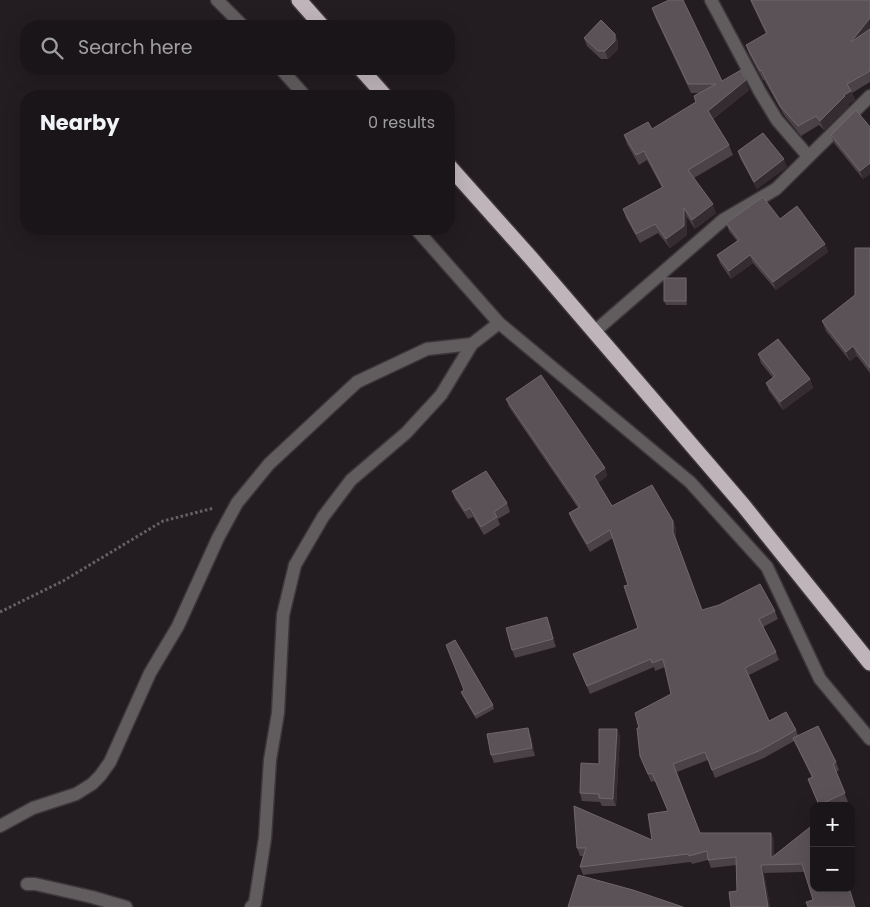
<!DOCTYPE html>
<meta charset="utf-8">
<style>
:root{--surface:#1a1518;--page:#231e21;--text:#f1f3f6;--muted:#9f9fa2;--line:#383437}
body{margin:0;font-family:Poppins,sans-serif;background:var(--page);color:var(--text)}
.controls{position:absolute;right:15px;bottom:15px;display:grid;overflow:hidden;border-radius:10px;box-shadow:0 5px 20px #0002}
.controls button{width:45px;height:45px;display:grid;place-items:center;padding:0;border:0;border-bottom:1px solid var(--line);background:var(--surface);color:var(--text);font:25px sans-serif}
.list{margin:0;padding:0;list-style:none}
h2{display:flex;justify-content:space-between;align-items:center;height:65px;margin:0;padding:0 20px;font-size:21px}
h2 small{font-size:16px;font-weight:400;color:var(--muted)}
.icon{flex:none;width:28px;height:28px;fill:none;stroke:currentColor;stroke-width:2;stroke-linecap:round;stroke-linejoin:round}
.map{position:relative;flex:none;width:870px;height:907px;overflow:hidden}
.search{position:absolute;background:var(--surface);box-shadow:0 5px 20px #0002;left:20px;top:20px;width:435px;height:55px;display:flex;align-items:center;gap:12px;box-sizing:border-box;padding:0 18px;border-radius:20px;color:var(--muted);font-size:19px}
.panel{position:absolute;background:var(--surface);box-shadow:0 5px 20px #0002;left:20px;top:90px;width:435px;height:145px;border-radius:20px}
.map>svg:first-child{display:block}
</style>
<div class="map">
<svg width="870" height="907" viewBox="0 0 870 907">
<rect width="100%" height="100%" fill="#231c20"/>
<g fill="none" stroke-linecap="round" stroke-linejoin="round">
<defs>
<g id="minor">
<path d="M217,0L243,26"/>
<path d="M711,0L760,92L777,120L808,156"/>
<path d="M281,69L305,96"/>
<path d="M416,229L499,323L690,482L767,567L820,679L870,739"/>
<path d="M594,332L723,220L776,189L870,96"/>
<path d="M0,826L33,808L76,794L92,784L100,776L110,762L150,673L178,626L218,538L237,503L269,464L357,382L427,349L472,344"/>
<path d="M27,884H35L92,897L126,907"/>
<path d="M251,907L255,903L265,838L270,760L278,713L283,615L295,565L323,517L351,480L406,433L441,395L472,344L499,323"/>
</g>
<g id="highway">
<path d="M299,0L322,26"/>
<path d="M361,69L385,96"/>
<path d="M449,166L531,258L743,505L870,663"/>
</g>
</defs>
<use href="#minor" stroke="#3d363a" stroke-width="15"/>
<use href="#highway" stroke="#3d363a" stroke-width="18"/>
<path stroke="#676165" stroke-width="3" stroke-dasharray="2.5 2.5" stroke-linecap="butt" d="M0,612L63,581L163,521L214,508"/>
<use href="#minor" stroke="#615d5f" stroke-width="12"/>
<use href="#highway" stroke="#beb4b9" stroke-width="15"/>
</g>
<g fill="#4a4247">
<path d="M750,0H870V82L852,93L855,100L848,104L849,106L824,130L819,125L801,136L784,115L764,80H763L749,54L746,45L766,34Z"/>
<path d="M652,8L722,81L749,90L713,119L729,145L733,155L694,178L716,213L695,229L687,217V235L670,248L658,233L640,243L626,218L623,209L662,188L647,160L639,165L627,144L624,135L652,129L696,102L694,96L700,93H691L655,17Z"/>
<path d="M615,34L618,42V49L608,59H601L587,46L584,38Z"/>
<path d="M870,127V174L863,179L834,143L831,135Z"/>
<path d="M738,151L787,167L757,189L740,158Z"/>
<path d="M780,219L825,244L828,252L776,290L753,263L731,279L720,263L717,255L737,241L729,231L726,223Z"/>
<path d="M870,248V373L857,356L850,361L826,331L822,321L855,295Z"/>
<path d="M686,278L687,282V305H666L664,301Z"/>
<path d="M758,354L810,379L813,388L783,410L769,391L766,383L773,378L761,363Z"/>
<path d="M506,399L605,468L607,476L598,483L612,506L673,521L676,529V540L702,610L775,611L778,619L763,627L776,652L779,660L749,675L769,721L796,730L798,735L836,762L839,770L836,772L848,802L839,806H819L808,779L812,778L794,741L764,758L715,778L708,760L677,772L700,833H771L774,841V856L814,824V888H844V890L813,900L804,872L764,873L770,907H731L737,891L736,865L711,868L708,860L692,864L691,862L583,875L580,867L583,856H580L577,848L652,840L668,811L655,781L651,782L640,756L639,728L671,694L665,667L655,671L654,667L590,694L573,654L638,628L628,585L613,538L590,552L572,521L569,513L578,508L509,407Z"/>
<path d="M452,491L507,503L510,512L498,519L500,525L484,535L473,517L468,519L455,499Z"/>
<path d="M550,625L556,647L515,658L512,650Z"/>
<path d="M464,690L493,705L494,709L476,719L463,696L461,692Z"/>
<path d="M617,729L620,737L616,806H602L600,802L582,801L580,793L599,764Z"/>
<path d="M531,736L535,756L494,763L491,755Z"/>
</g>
<g fill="#342c31">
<path d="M870,18V31L851,42Z"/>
<path d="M615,34L618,42V49L608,59L605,51Z"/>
<path d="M746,80L749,90L711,120L708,111Z"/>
<path d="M851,91L855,100L848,104L849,106L824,130L820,121L844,95Z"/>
<path d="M784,159L787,167L757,189L754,182Z"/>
<path d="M870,163V174L863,179L860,171Z"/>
<path d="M713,204L716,213L695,229L692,220Z"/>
<path d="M684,208L687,217V235L670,248L666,239Z"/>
<path d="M825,244L828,252L776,290L773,282Z"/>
<path d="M750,255L753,263L731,279L729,271Z"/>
<path d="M686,278L687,282V305L686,301Z"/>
<path d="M853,346L857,356L850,361L846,352Z"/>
<path d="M810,379L813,388L783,410L780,402Z"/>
<path d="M605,468L607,476L597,484L594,476Z"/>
<path d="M673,521L676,529V540L673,532Z"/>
<path d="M547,617L550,625L556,647L553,639Z"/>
<path d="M528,728L531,736L535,756L532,748Z"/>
<path d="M617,729L620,737L616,806L613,799Z"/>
<path d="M771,833L774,841V866L771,858Z"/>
<path d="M761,865L764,873L770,907H768Z"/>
</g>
<g fill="#5a5257" stroke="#6e676c">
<path d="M669,0H683L722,81L741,70L746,80L708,111L729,145L688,170L713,204L692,220L684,208V226L666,239L655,224L636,234L623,209L663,187L644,151L636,155L624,135L648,122L652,129L696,102L694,96L716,84H688L652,8Z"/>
<path d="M751,0H870V18L851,42L870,29V71L847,84L851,91L844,95L845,96L820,121L816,116L798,126L780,106L761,70L760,71L746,45L767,33Z"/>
<path d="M601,20L615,34V41L605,51H598L584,38Z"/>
<path d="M856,110L870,127V163L860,171L831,135Z"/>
<path d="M763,133L784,159L754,182L738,151Z"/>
<path d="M763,197L780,219L797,206L825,244L773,282L750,255L729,271L717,255L739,240L726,223Z"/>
<path d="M855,248H870V368L853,346L846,352L822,321L855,295Z"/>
<rect x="664" y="278" width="22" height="23"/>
<path d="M778,339L810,379L780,402L766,383L775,376L758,354Z"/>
<path d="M541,375L605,468L594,476L612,506L652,485L673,521V532L702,610L719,605L760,584L775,611L759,619L776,652L745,668L769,721L786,712L796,730L761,750L712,770L705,752L673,764L700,833H771V858L814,824V888H844V890L849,888L855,907H808L806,902L813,900L802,864L761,865L768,907H731L729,892L737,891L736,857L708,860L707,851L689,856L688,854L580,867L586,848H577L574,806L652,840L648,814L668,811L652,773L648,774L640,756L637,728H639L635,713L671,694L663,659L652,663L651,659L587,686L573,654L638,628L624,586L628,585L610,530L587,544L569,513L580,507L506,399Z"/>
<path d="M486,471L507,503L494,512L497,517L481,527L470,508L465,511L452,491Z"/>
<path d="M547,617L553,639L512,650L506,628Z"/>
<path d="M455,640L493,705L475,715L461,692L464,690L446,645Z"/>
<path d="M818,726L836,762L833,764L845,793L819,805L808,779L813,777L793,738Z"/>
<path d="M528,728L532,748L491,755L487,734Z"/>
<path d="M599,729H617L613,799L599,798V794L580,793L581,763L599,764Z"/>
<path d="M578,875L633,890L683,907H568Z"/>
</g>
</svg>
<div class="controls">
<button>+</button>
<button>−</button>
</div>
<div class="search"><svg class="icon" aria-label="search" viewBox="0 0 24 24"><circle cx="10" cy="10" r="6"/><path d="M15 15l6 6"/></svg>Search here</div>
<section class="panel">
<h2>Nearby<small>0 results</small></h2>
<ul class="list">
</ul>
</section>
</div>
